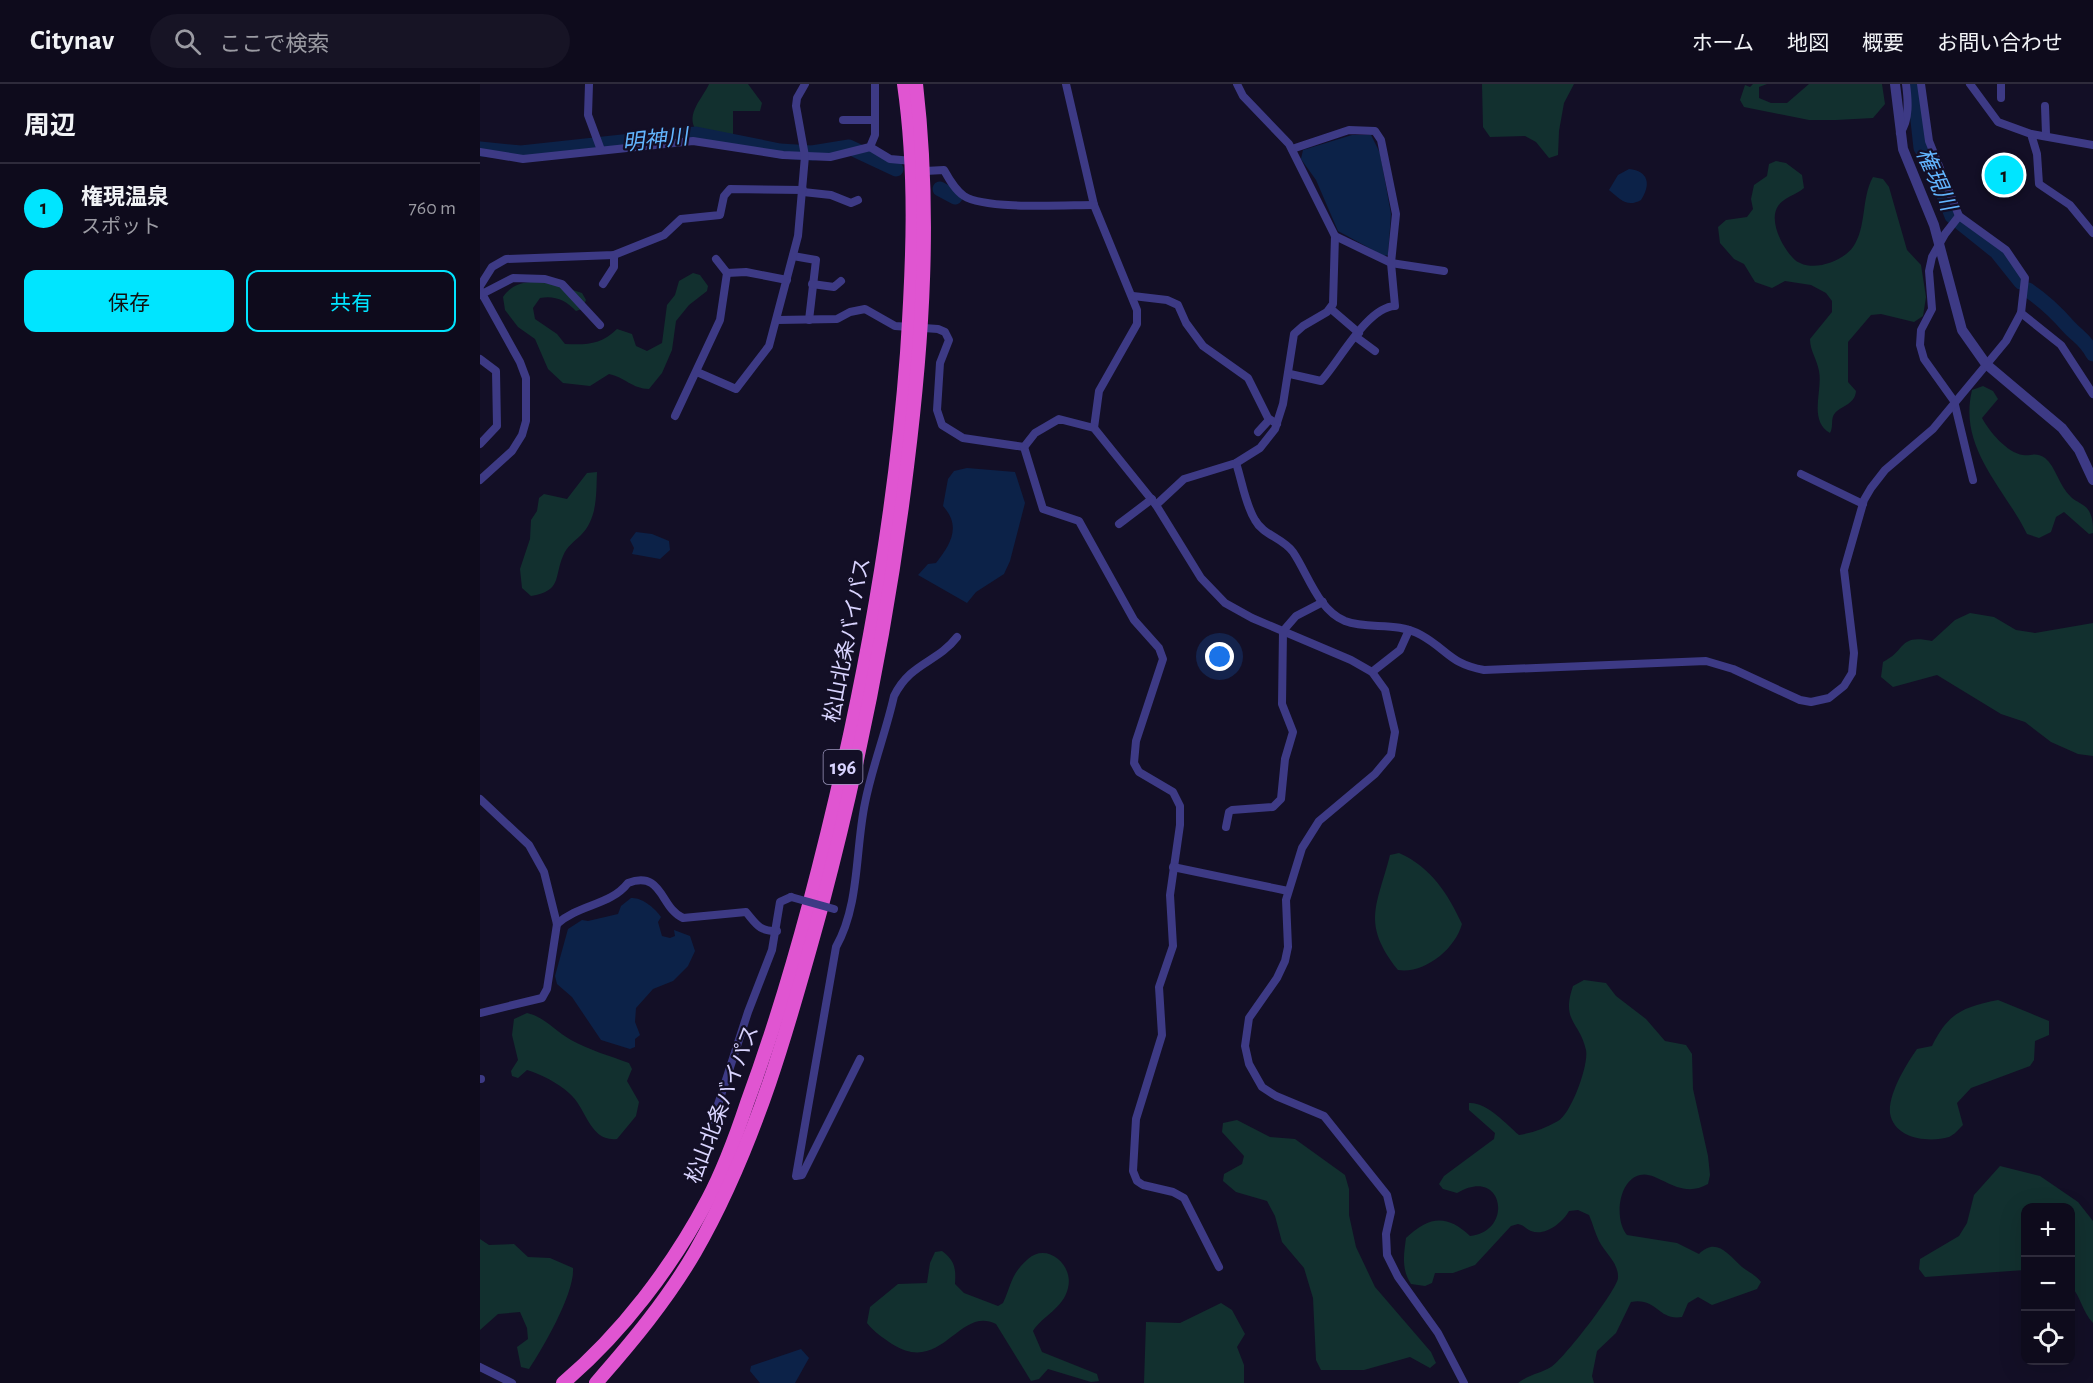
<!DOCTYPE html>
<html lang="ja">
<meta charset="utf-8">
<style>
:root{--surface:#0e0b1c;--page:#171425;--text:#f1f3f6;--muted:#9b9ba3;--line:#2e2b3b;--accent:#00e5ff}
body{margin:0;font-family:"Alegreya Sans","Noto Sans JP",sans-serif;background:var(--page);color:var(--text)}
.controls{position:absolute;right:18px;bottom:18px;display:grid;overflow:hidden;border-radius:12px;box-shadow:0 6px 24px #0002}
.controls button{width:54px;height:54px;display:grid;place-items:center;padding:0;border:0;border-bottom:2px solid var(--line);background:var(--surface);color:var(--text);font:30px sans-serif}
.you{position:absolute;left:740px;top:573px;width:21px;height:21px;margin:-15px;border:4px solid #fff;border-radius:50%;background:#1a73e8;box-shadow:0 0 0 9px #1a73e833}
.badge{display:grid;place-items:center;width:39px;height:39px;border-radius:50%;background:var(--accent);color:#111;font-size:20px;font-weight:700}
.pin{position:absolute;translate:-50% -50%;border:3px solid #fff;box-shadow:0 2px 6px #0006}
.list{margin:0;padding:0;list-style:none}
h2{display:flex;justify-content:space-between;align-items:center;height:78px;margin:0;padding:0 24px;font-size:26px}
h2 small{font-size:20px;font-weight:400;color:var(--muted)}
.list li{display:grid;grid-template-columns:39px 1fr auto;gap:18px;align-items:center;box-sizing:border-box;height:90px;padding:0 24px;border-top:2px solid var(--line)}
.list b{display:block;font-size:22px;white-space:nowrap}
.list p{margin:0;font-size:20px;white-space:nowrap;color:var(--muted)}
.list em{font-size:20px;font-style:normal;color:var(--muted)}
.actions{display:flex;gap:12px;padding:18px 24px}
.actions a{flex:1;padding:14px 0;border:2px solid var(--accent);border-radius:12px;text-align:center;font-size:21px;color:var(--accent)}
.actions .main{background:var(--accent);color:#111}
.icon{flex:none;width:33px;height:33px;fill:none;stroke:currentColor;stroke-width:2;stroke-linecap:round;stroke-linejoin:round}
.map{position:relative;flex:none;width:1613px;height:1299px;overflow:hidden}
header{display:flex;align-items:center;gap:36px;box-sizing:border-box;height:84px;padding:0 30px;background:var(--surface);border-bottom:2px solid var(--line)}
header strong{font-size:28px}
nav{display:flex;gap:33px;margin-inline-start:auto;font-size:21px}
.search{width:420px;height:54px;background:var(--page);display:flex;align-items:center;gap:15px;box-sizing:border-box;padding:0 21px;border-radius:33px;color:var(--muted);font-size:22px}
main{display:flex}
aside{flex:1;background:var(--surface)}
.map>svg:first-child{display:block}
</style>
<header>
<strong>Citynav</strong>
<div class="search"><svg class="icon" aria-label="search" viewBox="0 0 24 24"><circle cx="10" cy="10" r="6"/><path d="M15 15l6 6"/></svg>ここで検索</div>
<nav><a>ホーム</a><a>地図</a><a>概要</a><a>お問い合わせ</a></nav>
</header>
<main>
<aside>
<h2>周辺<small></small></h2>
<ul class="list">
<li><span class="badge">1</span><div><b>権現温泉</b><p>スポット</p></div><em>760 m</em></li>
</ul>
<div class="actions"><a class="main">保存</a><a>共有</a></div>
</aside>
<div class="map">
<svg width="1613" height="1299" viewBox="0 0 1613 1299">
<rect width="100%" height="100%" fill="#130f26"/>
<g fill="#12302f">
<path d="M229,0H268L282,19L280,27H253V53L216,46C205,30 223,14 229,0Z"/>
<path d="M1002,0H1094L1084,19L1079,47L1078,71L1069,74L1056,58L1045,52L1010,53L1003,43Z"/>
<path d="M1273,0H1287L1279,3V14L1291,19H1307L1329,0H1402L1405,20L1393,34L1356,36H1329L1264,23L1260,16L1265,1L1270,3Z"/>
<path d="M1296,77L1306,79L1322,91L1324,104C1316,111 1304,113 1298,122C1288,137 1303,165 1315,176C1331,189 1362,178 1373,163C1387,143 1381,114 1393,93L1403,95L1409,103L1427,166L1441,181L1446,213L1443,232L1434,238L1401,230L1391,231L1368,258V298L1376,307C1375,320 1363,321 1355,329C1350,335 1354,342 1350,349C1328,336 1343,307 1339,287C1337,275 1330,267 1330,255L1352,228V217L1346,209L1331,201L1305,197L1292,204L1275,198L1264,180L1254,175L1240,159L1238,143L1246,136L1267,133L1273,125L1271,115L1274,101L1287,92L1289,80Z"/>
<path d="M213,189L220,191L228,202L227,207L209,221L196,237L192,266L182,289L169,305C153,305 144,293 129,290L110,302L83,299L68,285L55,255L38,243L25,226L23,213C40,187 77,201 102,209L106,216L102,225L96,227C86,216 74,211 60,214L53,224L55,235L77,250L85,260C106,261 121,261 137,245L152,250L156,262L167,267L182,259L187,221L195,211L199,197Z"/>
<path d="M1503,302L1513,307L1518,315L1502,334C1509,347 1527,369 1543,371C1552,372 1556,368 1565,374C1576,383 1579,402 1591,413C1596,418 1605,420 1609,427C1613,434 1613,441 1613,449L1609,450L1584,428L1576,433L1571,448L1559,454L1547,450C1524,403 1478,364 1492,306Z"/>
<path d="M117,388C116,409 118,434 101,451C94,458 87,462 83,472C74,493 82,507 51,512L42,504L40,485L50,455L51,436L57,427L59,414L64,410L87,415L107,389Z"/>
<path d="M1490,529L1514,533L1536,546L1555,549L1613,539V672L1598,670L1571,658L1545,638L1521,630L1457,591L1413,603L1401,593L1403,578C1427,566 1418,550 1452,557L1475,536Z"/>
<path d="M919,769C951,783 968,810 982,840C975,865 945,890 918,886C881,839 897,822 910,771Z"/>
<path d="M1104,896L1126,899L1136,912L1166,935L1185,957L1206,961L1212,970L1213,1005L1228,1072L1230,1091L1228,1100C1199,1117 1178,1086 1160,1091C1138,1096 1134,1136 1147,1151L1197,1159L1219,1170C1236,1153 1248,1170 1262,1183C1268,1188 1276,1191 1281,1198L1277,1205L1232,1221L1218,1213L1208,1219L1202,1233C1178,1237 1177,1213 1151,1218L1136,1249L1117,1267L1112,1292L1114,1299H1038C1048,1291 1061,1289 1071,1283C1083,1276 1137,1206 1138,1194C1139,1179 1125,1169 1119,1157C1115,1149 1113,1140 1109,1131L1098,1126L1089,1127C1083,1138 1065,1153 1051,1147C1046,1145 1044,1141 1038,1140L1031,1142L995,1181L973,1189H955L952,1199L945,1202L931,1200C921,1185 924,1170 926,1154C949,1132 967,1130 990,1152C1034,1148 1024,1081 977,1109L963,1105L959,1100L964,1092L1014,1055L1015,1049L989,1026V1019C1007,1018 1026,1040 1039,1051C1052,1049 1066,1044 1078,1037C1091,1030 1109,981 1106,966C1099,936 1081,938 1093,902Z"/>
<path d="M1518,916L1569,937V951L1555,957L1554,976L1550,982L1491,1004L1477,1019L1483,1041C1479,1045 1474,1051 1469,1053C1449,1059 1414,1055 1410,1029C1408,1010 1427,979 1437,965L1452,962C1468,929 1483,923 1518,916Z"/>
<path d="M47,929C65,933 75,947 91,956C109,966 130,972 149,979L152,985L147,997L159,1018L156,1032L137,1055C109,1058 107,1024 89,1009C78,999 61,990 47,986L38,994L32,992L31,987L38,976L32,951L34,935Z"/>
<path d="M757,1036L790,1053L815,1055L865,1091L869,1105V1131L876,1163L895,1203L951,1268L956,1279L950,1284L930,1273L884,1286H841L836,1276L833,1214L824,1184L802,1158L795,1132L787,1117L756,1108L743,1097L744,1090L762,1080L764,1072L742,1048L743,1039Z"/>
<path d="M1520,1082L1560,1092L1598,1118L1613,1137V1239C1602,1227 1601,1213 1591,1202L1590,1124H1546L1545,1186L1445,1193L1439,1185L1440,1175L1479,1152L1487,1139L1494,1111Z"/>
<path d="M0,1155L9,1161L34,1160L48,1173L70,1174L93,1184C95,1209 63,1264 49,1285L41,1283L37,1263L48,1255L47,1244L40,1228L18,1230L0,1246Z"/>
<path d="M462,1167C475,1177 476,1184 475,1200L484,1209L518,1222L523,1219C532,1200 530,1191 548,1175C567,1158 594,1181 588,1204C583,1225 563,1231 553,1247L562,1268L617,1290L619,1297L611,1298L568,1285L559,1295L551,1297L516,1240C479,1221 462,1292 412,1260C402,1253 394,1248 387,1239L390,1223L418,1200L447,1199L450,1179L455,1168Z"/>
<path d="M741,1219L752,1226L765,1250L757,1263L764,1281V1299H664L666,1238L700,1239Z"/>
</g>
<g fill="#0c2248">
<path d="M872,51H891L900,69L911,130L908,171L904,172L858,147L836,96L821,75L823,66Z"/>
<path d="M1149,85C1169,87 1171,101 1161,116C1147,124 1140,115 1129,106L1138,91Z"/>
<path d="M487,384L535,388L545,419L530,477L524,490L496,508L487,519L438,491L448,480L456,479C470,461 482,443 463,422L468,395L474,387Z"/>
<path d="M156,448L172,450L189,457L190,466L180,475L152,470L154,464L150,456Z"/>
<path d="M151,814C162,813 176,825 181,833L178,838L182,852L190,854L195,852L194,846L210,852L215,867L208,882L193,897L173,905L156,924L155,938L160,951L155,955V963L150,965L121,956L92,913L77,900L75,892L88,845L102,836L108,837L138,830L141,822Z"/>
<path d="M321,1265L329,1274L315,1299H280L270,1287L271,1282Z"/>
</g>
<g fill="none" stroke-linecap="round" stroke-linejoin="round">
<g stroke="#0c2248" stroke-width="15">
<path d="M1434,0L1441,64L1451,78L1472,132L1517,168L1541,198"/>
<path d="M0,65L41,69L216,50L300,67L332,69L369,63L416,85"/>
<path d="M460,105L475,113"/>
<path d="M1548,206C1564,217 1575,227 1588,242C1597,252 1606,256 1613,270"/>
</g>
<g stroke="#3d3a85" stroke-width="8">
<path d="M109,0L108,31L121,66"/>
<path d="M586,0L614,121L657,226V240L619,307L614,344"/>
<path d="M1490,0L1518,38L1551,50L1557,70L1559,100L1590,121L1613,149"/>
<path d="M1521,14V0"/>
<path d="M1565,22L1566,50"/>
<path d="M363,36H395"/>
<path d="M1420,49C1430,36 1428,15 1426,0"/>
<path d="M1551,50L1613,61"/>
<path d="M390,63L410,75L432,77"/>
<path d="M0,68L43,75L213,57L303,71L350,73L390,63L395,51V0"/>
<path d="M445,87L464,86C469,95 475,106 484,112C506,126 585,121 614,121"/>
<path d="M323,108L351,111L371,119L378,116"/>
<path d="M1479,132L1465,150L1452,173L1449,187L1452,225L1441,246L1440,261L1444,275L1474,317L1493,396"/>
<path d="M855,152L911,179L964,187"/>
<path d="M313,172L336,176L329,236"/>
<path d="M236,175L247,189L266,188L307,196"/>
<path d="M123,200L134,183V171"/>
<path d="M332,200L354,203L361,197"/>
<path d="M0,202L12,183L26,175L134,171L184,151L201,135L240,131L244,112L250,105L323,106"/>
<path d="M0,206L40,278L46,294V337L42,351L32,367L0,396"/>
<path d="M0,211L33,194L65,195L82,200L120,241"/>
<path d="M653,212L687,216L698,221L706,239L723,262L768,294L788,334L797,340"/>
<path d="M851,225L879,249"/>
<path d="M1541,229L1581,261L1613,310"/>
<path d="M297,236L357,235L370,228L385,225L415,242L458,245L465,248L469,256L460,279L457,326L462,341L483,354L544,363"/>
<path d="M876,253L895,267"/>
<path d="M0,275L16,287L17,342L0,360"/>
<path d="M217,288L256,305L289,262L318,152L325,72L316,22L317,14L325,0"/>
<path d="M810,290L841,297C859,278 887,223 915,222L911,179L916,130L901,56L895,47L869,46L812,65"/>
<path d="M195,332L240,236L247,189"/>
<path d="M778,348L789,336"/>
<path d="M544,363L555,349L579,335L614,344L676,421L721,494L745,519L772,534L871,576L892,588L905,606L915,648L911,671L895,690L839,737L822,764L806,816L808,863L805,877L797,894L769,934L765,962L769,980L782,1003L796,1012L844,1032L907,1111L911,1128L906,1150L907,1171L918,1193L958,1249L984,1299"/>
<path d="M544,363L563,425L599,437L654,536L679,564L683,575L656,657L654,679L659,688L693,708L700,722V741L690,811L693,862L679,903L682,951L656,1035L653,1087L657,1097L663,1101L693,1108L704,1114L739,1183"/>
<path d="M756,379C762,397 765,420 775,436C783,451 803,454 813,468C828,490 838,526 865,537C889,546 916,537 941,551C968,566 970,580 1004,586L1226,577L1253,585L1320,616L1331,618L1349,614L1364,602L1372,589L1374,569L1364,486L1384,416L1391,404L1405,386L1453,345L1526,257L1541,229L1545,194L1526,166L1479,132L1449,57L1441,0"/>
<path d="M1321,390L1383,420"/>
<path d="M676,421L704,395L756,379L780,364L795,345L803,320L814,250L823,242L847,228L853,220L855,152L809,60L763,12L757,0"/>
<path d="M639,440L672,415"/>
<path d="M892,588L920,566L929,546"/>
<path d="M0,715L49,761L64,788L77,840L67,905L62,914L0,929"/>
<path d="M746,743L749,728L752,726L793,723L801,715L805,675L813,648L802,620L803,547L816,532L843,518"/>
<path d="M693,783L808,807"/>
<path d="M77,840C99,820 130,822 148,799C183,786 180,824 203,834L266,828C277,841 279,847 297,847"/>
<path d="M380,975L322,1091L316,1092L356,863C380,820 375,767 385,719C392,683 406,648 414,612C431,578 457,579 477,553"/>
<path d="M0,995H1"/>
<path d="M233,1036L268,928L292,866L300,818L311,813"/>
<path d="M0,1283L32,1299"/>
</g>
<path stroke="#3d3a85" stroke-width="10" d="M1415,0L1423,65L1454,141L1482,246L1506,280L1582,344L1599,366L1613,396"/>
<g stroke="#e055d1" stroke-width="14">
<path d="M83,1299C142,1249 192,1183 228,1115C244,1085 256,1052 267,1019C291,954 311,888 329,821C377,640 413,456 427,269C433,179 437,90 424,0"/>
<path d="M116,1299C152,1258 187,1216 215,1168C276,1062 310,938 342,821C380,677 409,531 427,383C443,255 451,129 436,0"/>
</g>
<path stroke="#3d3a85" stroke-width="8" d="M311,813L354,825"/>
</g>
<g text-anchor="middle" stroke-width="4.5" stroke-linejoin="round" paint-order="stroke">
<rect fill="#130f26" stroke="#9e99be" stroke-width="1.5" x="343.5" y="666" width="39" height="34" rx="4.5"/>
<g font-size="20" font-weight="bold" fill="#d9d4ff">
<text x="363" y="690">196</text>
</g>
<g font-size="21" fill="#d9d4ff" stroke="#130f26">
<text transform="translate(367 556) rotate(-79)" y="7">松山北条バイパス</text>
<text transform="translate(242 1020) rotate(-69)" y="7">松山北条バイパス</text>
</g>
<g font-size="22" font-style="italic" fill="#62b6ff" stroke="#130f26">
<text transform="translate(175 55) rotate(-6)" y="8">明神川</text>
<text transform="translate(1457 95) rotate(66)" y="8">権現川</text>
</g>
</g>
</svg>
<div class="controls">
<button>+</button>
<button>−</button>
<button><svg class="icon" aria-label="locate" viewBox="0 0 24 24"><circle cx="12" cy="12" r="6"/><path d="M12 2v4M12 18v4M2 12h4M18 12h4"/></svg></button>
</div>
<div class="you"></div>
<div class="pin badge" style="left:1524px;top:91px">1</div>
</div>
</main>
